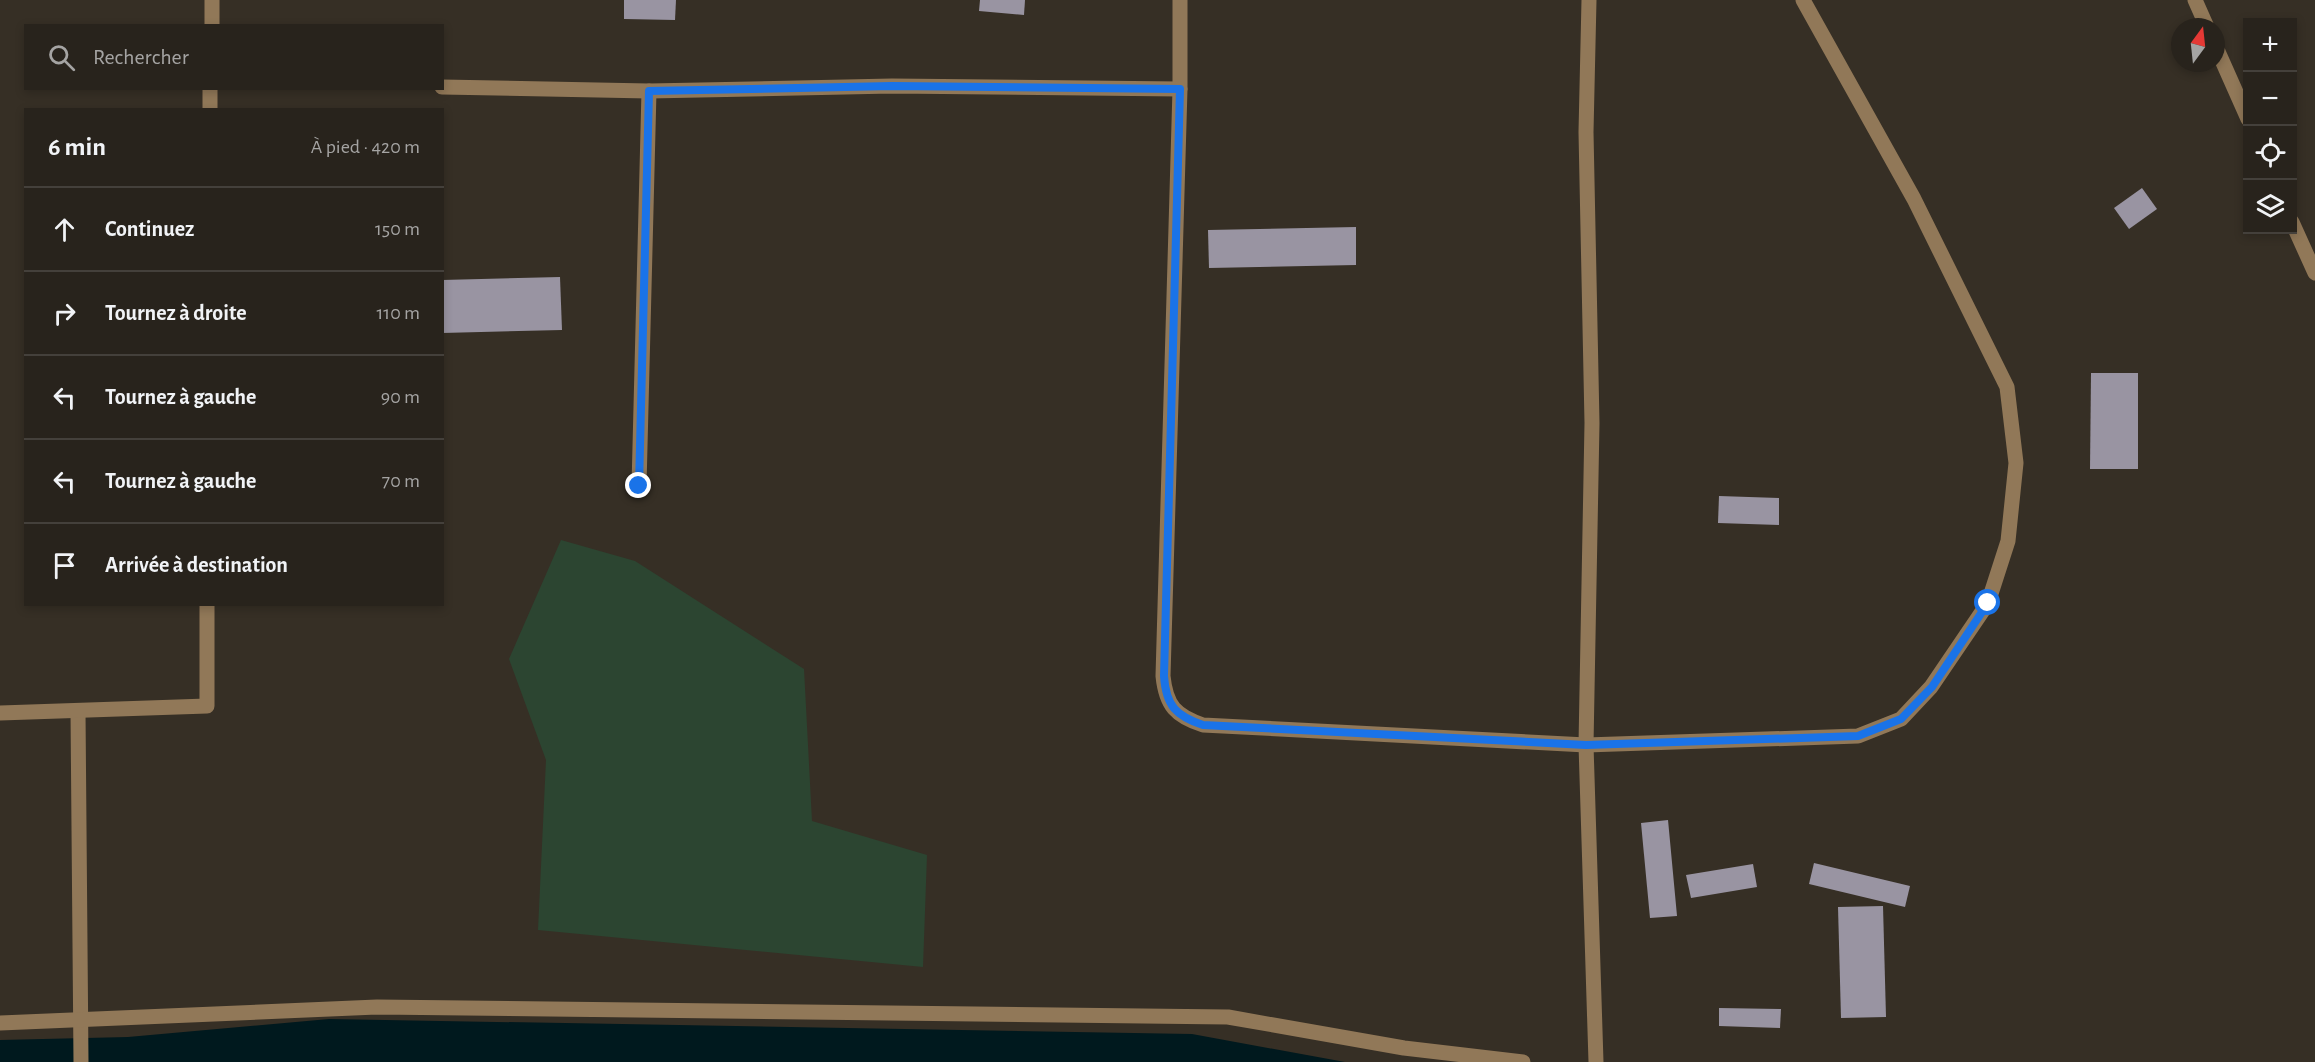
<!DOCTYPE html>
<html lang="fr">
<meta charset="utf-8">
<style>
:root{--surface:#28231c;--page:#302b25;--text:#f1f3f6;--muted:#a5a4a3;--line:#44403b}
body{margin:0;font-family:"Alegreya Sans",sans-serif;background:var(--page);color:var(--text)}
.controls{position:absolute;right:18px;top:18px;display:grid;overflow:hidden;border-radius:0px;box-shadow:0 3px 9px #0003}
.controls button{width:54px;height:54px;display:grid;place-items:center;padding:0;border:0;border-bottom:2px solid var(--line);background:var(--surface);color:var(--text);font:30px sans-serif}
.compass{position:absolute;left:2171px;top:18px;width:54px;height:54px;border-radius:50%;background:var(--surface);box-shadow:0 3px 9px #0003;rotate:15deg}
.stop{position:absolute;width:18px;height:18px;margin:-14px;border:4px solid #1a73e8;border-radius:50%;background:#fff}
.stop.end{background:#1a73e8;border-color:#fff;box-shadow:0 2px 6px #0008}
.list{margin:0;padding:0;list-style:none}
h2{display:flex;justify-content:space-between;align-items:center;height:78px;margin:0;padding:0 24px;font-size:26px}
h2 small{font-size:20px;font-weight:400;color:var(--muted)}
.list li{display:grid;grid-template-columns:39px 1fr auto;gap:18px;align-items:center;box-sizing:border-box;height:84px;padding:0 24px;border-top:2px solid var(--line)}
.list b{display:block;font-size:22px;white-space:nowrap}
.list em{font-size:20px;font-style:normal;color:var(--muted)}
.icon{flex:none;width:33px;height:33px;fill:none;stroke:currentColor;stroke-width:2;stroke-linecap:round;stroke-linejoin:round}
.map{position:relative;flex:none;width:2315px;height:1062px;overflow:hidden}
.search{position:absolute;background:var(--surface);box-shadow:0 3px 9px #0003;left:24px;top:24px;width:420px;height:66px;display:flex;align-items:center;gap:15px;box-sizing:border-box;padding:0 21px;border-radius:0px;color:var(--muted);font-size:22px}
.panel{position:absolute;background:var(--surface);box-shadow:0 3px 9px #0003;left:24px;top:108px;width:420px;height:498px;border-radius:0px}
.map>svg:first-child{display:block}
</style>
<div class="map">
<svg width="2315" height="1062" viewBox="0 0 2315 1062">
<rect width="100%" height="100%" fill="#362f25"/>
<path fill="#2c4531" d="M561,540L635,561L804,669L812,821L927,855L923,967L538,930L546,760L509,659Z"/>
<path fill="#00191e" d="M329,1019L1192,1034L1345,1062H0V1040L128,1037Z"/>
<g fill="#9994a2">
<path d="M624,0H676L675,20L624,19Z"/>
<path d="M980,0H1025L1024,15L979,11Z"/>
<path d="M2142,188L2157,209L2129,229L2114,208Z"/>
<path d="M1356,227V265L1209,268L1208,230Z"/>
<path d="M560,277L562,330L442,333V280Z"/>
<path d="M2091,373H2138V469H2090Z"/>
<path d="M1719,496L1779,498V525L1718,523Z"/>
<path d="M1668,820L1677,916L1650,918L1641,823Z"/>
<path d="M1814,863L1910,886L1905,907L1809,884Z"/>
<path d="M1753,864L1757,887L1691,898L1686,875Z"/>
<path d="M1883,906L1886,1017L1841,1018L1838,907Z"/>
<path d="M1719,1008L1781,1009L1780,1028L1719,1026Z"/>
</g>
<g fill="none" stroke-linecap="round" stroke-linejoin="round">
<g stroke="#917858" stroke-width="15">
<path d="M1180,0V89L1163,676C1166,706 1176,716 1203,725L1586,745L1858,736L1901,719L1931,687L1988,603L2008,541L2016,463L2007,387L1914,199L1803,0"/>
<path d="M1589,0L1586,132L1592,423L1586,745L1596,1062"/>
<path d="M2195,0L2207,27"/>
<path d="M212,26V0"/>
<path d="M2216,47L2248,119"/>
<path d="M442,87L649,91L892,86L1180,89"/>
<path d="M210,110V88"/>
<path d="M2292,222L2315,273"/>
<path d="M639,486L649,91"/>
<path d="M78,711L81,1062"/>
<path d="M0,713L207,706V604"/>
<path d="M0,1023L377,1007L1228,1017L1404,1048L1523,1062"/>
</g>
</g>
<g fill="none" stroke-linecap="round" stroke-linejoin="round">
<path stroke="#1a73e8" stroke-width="8" d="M639,486L649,91L892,86L1180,89L1164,676C1166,706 1176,716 1203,725L1586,745L1858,736L1901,719L1932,687L1988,603"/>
</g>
</svg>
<div class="controls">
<button>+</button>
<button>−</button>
<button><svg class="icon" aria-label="locate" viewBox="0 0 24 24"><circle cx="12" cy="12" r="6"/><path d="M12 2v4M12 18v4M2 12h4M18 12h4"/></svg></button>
<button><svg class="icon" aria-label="layers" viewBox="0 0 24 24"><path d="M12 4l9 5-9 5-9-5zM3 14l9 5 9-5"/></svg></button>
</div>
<svg class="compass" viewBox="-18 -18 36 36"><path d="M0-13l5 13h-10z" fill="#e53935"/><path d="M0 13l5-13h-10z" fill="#a5a4a3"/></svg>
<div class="stop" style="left:1988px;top:603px"></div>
<div class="stop end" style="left:639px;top:486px"></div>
<div class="search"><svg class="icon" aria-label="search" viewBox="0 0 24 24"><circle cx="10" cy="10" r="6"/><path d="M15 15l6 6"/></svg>Rechercher</div>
<section class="panel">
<h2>6 min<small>À pied · 420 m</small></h2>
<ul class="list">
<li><svg class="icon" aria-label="ahead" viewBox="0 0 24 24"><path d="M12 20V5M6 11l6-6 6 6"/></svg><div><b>Continuez</b></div><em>150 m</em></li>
<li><svg class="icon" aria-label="right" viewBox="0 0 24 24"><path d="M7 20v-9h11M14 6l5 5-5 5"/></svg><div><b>Tournez à droite</b></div><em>110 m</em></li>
<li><svg class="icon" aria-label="left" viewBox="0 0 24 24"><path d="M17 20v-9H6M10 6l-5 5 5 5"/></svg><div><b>Tournez à gauche</b></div><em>90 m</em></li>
<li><svg class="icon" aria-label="left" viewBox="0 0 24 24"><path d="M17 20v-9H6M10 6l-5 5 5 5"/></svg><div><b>Tournez à gauche</b></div><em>70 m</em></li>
<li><svg class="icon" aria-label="arrive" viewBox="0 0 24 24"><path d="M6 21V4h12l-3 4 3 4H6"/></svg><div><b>Arrivée à destination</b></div></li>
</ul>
</section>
</div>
